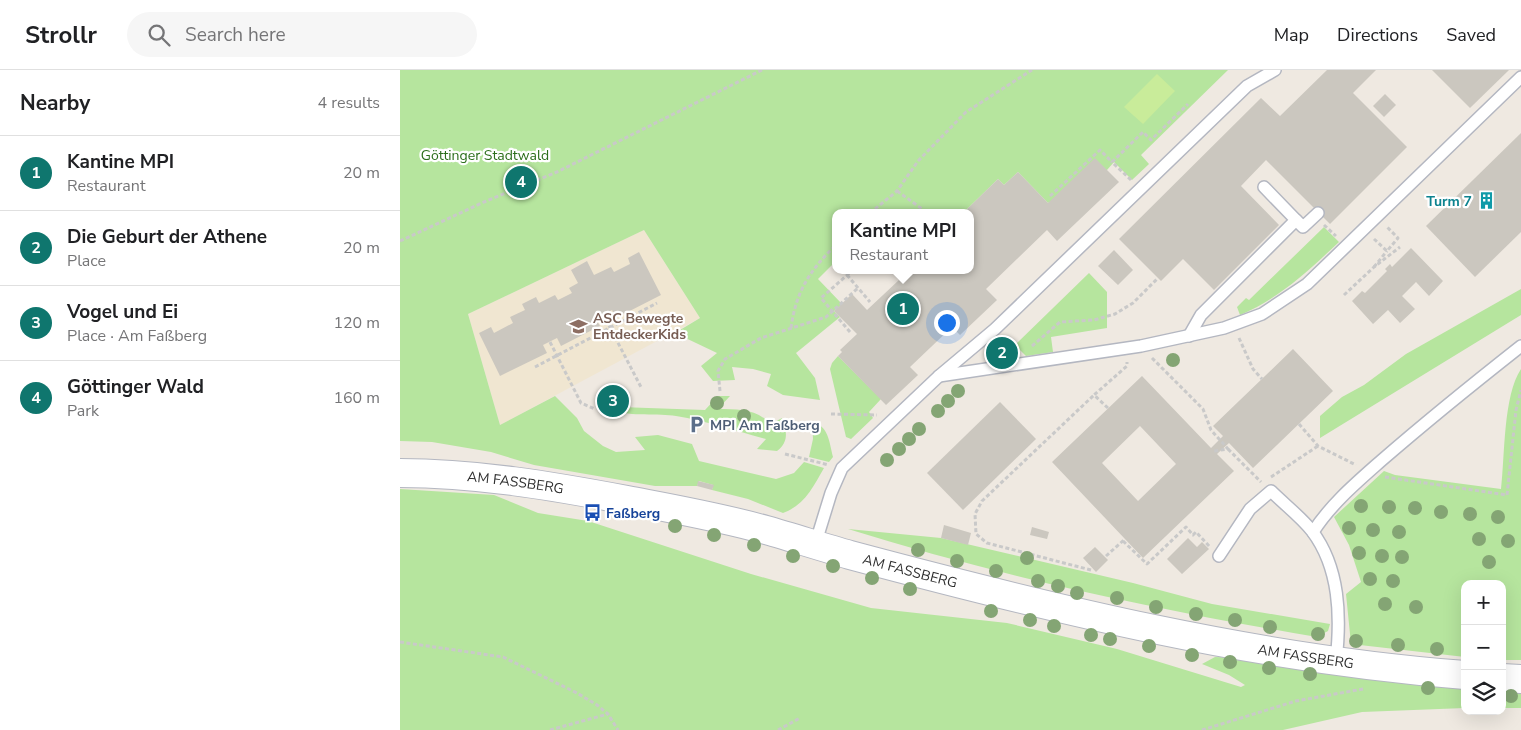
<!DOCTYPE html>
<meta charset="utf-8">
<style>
:root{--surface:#fff;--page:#f6f6f6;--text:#202124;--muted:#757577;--line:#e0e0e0;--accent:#0f766e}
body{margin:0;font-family:"Nunito Sans",sans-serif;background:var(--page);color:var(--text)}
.controls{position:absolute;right:15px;bottom:15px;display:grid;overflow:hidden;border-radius:10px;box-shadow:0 5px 20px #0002}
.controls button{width:45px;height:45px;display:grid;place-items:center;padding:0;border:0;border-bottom:1px solid var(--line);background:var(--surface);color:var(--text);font:25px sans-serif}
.you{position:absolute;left:546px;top:252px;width:18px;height:18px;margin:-12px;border:4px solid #fff;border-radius:50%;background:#1a73e8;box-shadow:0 0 0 8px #1a73e833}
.badge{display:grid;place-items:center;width:32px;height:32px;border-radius:50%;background:var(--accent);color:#fff;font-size:16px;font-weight:700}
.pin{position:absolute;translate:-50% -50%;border:2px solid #fff;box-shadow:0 1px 5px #0006}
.popup{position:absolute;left:432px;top:139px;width:142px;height:65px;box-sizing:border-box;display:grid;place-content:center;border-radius:10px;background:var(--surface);filter:drop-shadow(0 1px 4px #0005);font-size:16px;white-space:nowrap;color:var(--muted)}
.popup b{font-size:19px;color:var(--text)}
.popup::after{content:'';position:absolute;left:50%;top:100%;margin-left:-10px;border:10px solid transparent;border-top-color:var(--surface)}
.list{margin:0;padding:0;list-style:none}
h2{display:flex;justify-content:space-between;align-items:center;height:65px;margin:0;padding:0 20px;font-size:21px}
h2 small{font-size:16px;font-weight:400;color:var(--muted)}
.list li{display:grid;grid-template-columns:32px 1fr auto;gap:15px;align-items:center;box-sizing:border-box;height:75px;padding:0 20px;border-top:1px solid var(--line)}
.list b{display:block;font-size:19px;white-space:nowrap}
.list p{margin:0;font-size:16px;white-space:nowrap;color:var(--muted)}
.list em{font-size:16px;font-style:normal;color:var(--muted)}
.icon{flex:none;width:28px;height:28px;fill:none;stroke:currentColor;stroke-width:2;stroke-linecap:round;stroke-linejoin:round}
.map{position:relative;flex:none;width:1121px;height:660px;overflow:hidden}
header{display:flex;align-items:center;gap:30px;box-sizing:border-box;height:70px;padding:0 25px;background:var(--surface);border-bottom:1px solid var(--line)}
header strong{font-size:24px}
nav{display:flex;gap:28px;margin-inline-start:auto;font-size:18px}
.search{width:350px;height:45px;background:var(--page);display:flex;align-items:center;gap:12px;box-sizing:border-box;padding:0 18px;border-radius:28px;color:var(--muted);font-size:19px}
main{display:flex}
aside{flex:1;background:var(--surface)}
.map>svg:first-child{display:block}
</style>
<header>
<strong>Strollr</strong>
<div class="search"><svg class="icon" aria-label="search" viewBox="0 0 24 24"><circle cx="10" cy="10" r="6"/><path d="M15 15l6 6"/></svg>Search here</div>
<nav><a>Map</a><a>Directions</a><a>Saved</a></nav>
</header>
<main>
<aside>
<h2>Nearby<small>4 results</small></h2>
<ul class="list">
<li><span class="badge">1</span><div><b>Kantine MPI</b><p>Restaurant</p></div><em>20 m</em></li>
<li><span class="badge">2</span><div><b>Die Geburt der Athene</b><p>Place</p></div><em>20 m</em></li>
<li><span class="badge">3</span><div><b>Vogel und Ei</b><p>Place · Am Faßberg</p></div><em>120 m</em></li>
<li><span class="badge">4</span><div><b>Göttinger Wald</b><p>Park</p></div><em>160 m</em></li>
</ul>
</aside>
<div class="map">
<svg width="1121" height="660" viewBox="0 0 1121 660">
<rect width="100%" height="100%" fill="#efe9e1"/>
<path fill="#f0e6d1" d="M244,160L300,248L100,355L68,244Z"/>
<g fill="#b6e59e">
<path d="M0,0H828L741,85L749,94L732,110L714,92L707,100L648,133L618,102L604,115L598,109L563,143H436L435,192L418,209L442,234L434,241L440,247L396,283L415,308L420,330L383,325L367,316L371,304L353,299L332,297L335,310L313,311L301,296L317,283L275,263L300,248L244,160L68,244L100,355L155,326L177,348L184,361L203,376L216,382L245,380L235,367L258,365L292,374L299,391L376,409L394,403L404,392L424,398C413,417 405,435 383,443L348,429L312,420L313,415L299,411L297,416H255L134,395L91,382L32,372L0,371Z"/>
<path d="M924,157L939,172C909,200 879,229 840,245L837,237L846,228L849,230Z"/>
<path d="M689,203L707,222V258L651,267L653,282L626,286L615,275Z"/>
<path d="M1121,219V245L920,368V346L942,327L964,315L1006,284Z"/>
<path d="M438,286L481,329L469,342L473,348L451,369L446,367L430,299L432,293Z"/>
<path d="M1121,299V590H1102V514H1065V587L951,574L946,524L961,512L949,475L934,447L984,401L995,405L1101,419C1105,386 1103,326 1121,299Z"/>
<path d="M218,324L230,325L220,337L305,340L318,326H330L318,339C339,339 356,339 371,354L382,348C387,361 389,372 377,381L357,379L366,369C336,361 307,351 276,346C259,343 229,347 215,340L204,346L202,340L204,331Z"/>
<path d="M412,351C429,357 429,371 433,387L429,392L409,387L413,369Z"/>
<path d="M0,419L94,425L138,443L188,451L351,504L471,538L607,553L717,579L841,617L845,615L829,605L802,594L815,587L845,588L1065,616V638L962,642L883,660H0Z"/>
<path d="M448,459L541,468L733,513L812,534L930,554L928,561L917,567C758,540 602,507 448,459Z"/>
<path d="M1102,619L1121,620V638H1102Z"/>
</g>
<path fill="#c9ec9a" d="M757,4L775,21L743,54L724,37Z"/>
<g fill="#cbc7bf" fill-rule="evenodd">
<path d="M927,0H976L953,23L1007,77L930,154L866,90L841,116L879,155L814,220L783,189L761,211L719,169L861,28L880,46Z"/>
<path d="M1032,0H1109L1070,38Z"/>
<path d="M985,24L996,35L984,47L973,36Z"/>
<path d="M1121,63V162L1075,207L1026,156Z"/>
<path d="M695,88L719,112L657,171L647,160L586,219L597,230L560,265L552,257L510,297L518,305L486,335L438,286L442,282L440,280L457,264L434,241L452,224L467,240L499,210L489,200H570V143H563L598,109L604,115L618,102L648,133Z"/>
<path d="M1011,178L1043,211L1029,226L1016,212L1002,226L1015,239L1000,253L988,240L973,254L952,231L962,221L965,223L987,201L985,199L990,194L992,197Z"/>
<path d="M714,180L733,200L718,215L698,196Z"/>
<path d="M239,182L261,225L216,248L212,240L195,248L200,256L161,276L157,268L143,275L147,283L100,306L79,263L91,257L94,263L113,253L110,247L125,240L122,234L136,227L139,233L155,225L158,230L172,223L169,218L178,213L171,200L187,191L194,205L211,197L214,202L230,194L228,188Z"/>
<path d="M893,279L933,321L853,398L829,373L817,384L834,401L743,488L652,392L742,306L811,378L823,366L813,356ZM740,356L776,394L738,431L702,393Z"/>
<path d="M600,332L636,369L563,440L527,403Z"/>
<path d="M298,411L314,415L312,420L297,416Z"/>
<path d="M544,455L571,463L568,475L541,468Z"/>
<path d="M632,457L649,462L647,469L630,465Z"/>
<path d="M788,468L797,477L802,472L809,479L782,504L767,489Z"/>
<path d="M695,477L708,490L696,502L683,488Z"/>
</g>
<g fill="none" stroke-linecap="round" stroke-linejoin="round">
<defs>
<g id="service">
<path d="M896,150L903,157L918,143"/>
<path d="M789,266L801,245L896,150L864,117"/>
<path d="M539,306L741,276L824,258L862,244L907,214L1121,7"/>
<path d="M913,462C931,434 956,413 982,390C1027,351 1074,313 1121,276"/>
<path d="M415,475L431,423L442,398L539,306L595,259L847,16L875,0"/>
<path d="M819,486L850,439L871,421C884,434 901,447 912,461C940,498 941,547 936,591"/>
</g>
<g id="tertiary">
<path id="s1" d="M0,403C76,403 152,416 227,430C274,439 320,447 366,460C394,468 422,477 450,485C652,539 856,589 1065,605"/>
<path d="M1102,608L1121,609"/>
</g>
</defs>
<use href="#service" stroke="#b4b7c1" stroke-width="14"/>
<use href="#tertiary" stroke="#b4b7c1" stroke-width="30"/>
<g stroke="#c9c9c9" stroke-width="3" stroke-dasharray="4 2.5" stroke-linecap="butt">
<path d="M731,110L712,92L743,62L751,70L788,34"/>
<path d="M497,121L525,141L524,143"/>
<path d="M650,126L700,80L712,92"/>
<path d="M470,143L497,121L518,91L566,42L632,0"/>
<path d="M924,155L936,166"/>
<path d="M974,169L987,181L998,168L987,157"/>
<path d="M0,171L84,132L157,102L362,0"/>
<path d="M974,197L987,181"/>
<path d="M447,205L470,232"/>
<path d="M944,225L974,197L1000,177"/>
<path d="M203,244L242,319"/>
<path d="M391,258C396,221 410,200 436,175"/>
<path d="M450,262L421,228L453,200"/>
<path d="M604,268L616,280"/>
<path d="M839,268L853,299L862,309"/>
<path d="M150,272L181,333L195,339"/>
<path d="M632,276L660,252L694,250L715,244L733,233L758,208"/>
<path d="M752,288L803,339L811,360L828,379L814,381"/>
<path d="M135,297L257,233"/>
<path d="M320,321L318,301L325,289L361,268L426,247L458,218"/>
<path d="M708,338L694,325L727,296V292"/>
<path d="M431,344L477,345"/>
<path d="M899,354L918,376L956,395"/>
<path d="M828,379L861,412"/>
<path d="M385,384L429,395"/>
<path d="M871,407L918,376"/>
<path d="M985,407L1107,425L1116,340L1121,320"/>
<path d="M723,471L747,494L786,457L793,465L796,462L810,477"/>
<path d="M706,486L725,469"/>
<path d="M691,500L587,473L576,464L575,444L582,431L694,325"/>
<path d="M0,572L103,587L177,623L197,635L208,644L218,660"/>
<path d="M150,660L208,644"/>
<path d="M378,660L400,648"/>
<path d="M802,660L896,631L963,619"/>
</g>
<use href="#service" stroke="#fff" stroke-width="11"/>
<use href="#tertiary" stroke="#fff" stroke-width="28"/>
</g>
<g fill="#84a574">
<circle cx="773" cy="290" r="7"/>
<circle cx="558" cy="321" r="7"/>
<circle cx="548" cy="331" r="7"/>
<circle cx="317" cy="333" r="7"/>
<circle cx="538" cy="341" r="7"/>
<circle cx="344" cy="346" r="7"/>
<circle cx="519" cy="359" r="7"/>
<circle cx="509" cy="369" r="7"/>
<circle cx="499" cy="379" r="7"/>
<circle cx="487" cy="390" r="7"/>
<circle cx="961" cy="436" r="7"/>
<circle cx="989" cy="437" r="7"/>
<circle cx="1015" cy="438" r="7"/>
<circle cx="1041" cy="442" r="7"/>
<circle cx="1070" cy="444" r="7"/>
<circle cx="1098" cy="447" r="7"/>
<circle cx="275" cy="456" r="7"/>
<circle cx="949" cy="458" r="7"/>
<circle cx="973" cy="460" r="7"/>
<circle cx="999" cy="462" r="7"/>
<circle cx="314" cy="465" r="7"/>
<circle cx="1079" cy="469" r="7"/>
<circle cx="1108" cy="471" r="7"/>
<circle cx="354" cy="475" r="7"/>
<circle cx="518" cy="480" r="7"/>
<circle cx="959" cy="483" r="7"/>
<circle cx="393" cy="486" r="7"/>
<circle cx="982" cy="486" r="7"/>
<circle cx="1002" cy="487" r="7"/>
<circle cx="627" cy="488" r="7"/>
<circle cx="557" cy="491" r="7"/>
<circle cx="1089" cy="492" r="7"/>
<circle cx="433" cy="496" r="7"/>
<circle cx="596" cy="501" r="7"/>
<circle cx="472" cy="508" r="7"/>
<circle cx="970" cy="509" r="7"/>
<circle cx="638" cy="511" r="7"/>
<circle cx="993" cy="511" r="7"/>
<circle cx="658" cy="516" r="7"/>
<circle cx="510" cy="519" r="7"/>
<circle cx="677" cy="523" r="7"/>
<circle cx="717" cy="528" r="7"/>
<circle cx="985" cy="534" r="7"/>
<circle cx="756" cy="537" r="7"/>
<circle cx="1016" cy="537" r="7"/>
<circle cx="591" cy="541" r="7"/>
<circle cx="796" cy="544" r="7"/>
<circle cx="630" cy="550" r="7"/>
<circle cx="835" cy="550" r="7"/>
<circle cx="654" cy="556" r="7"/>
<circle cx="870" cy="557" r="7"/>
<circle cx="918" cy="564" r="7"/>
<circle cx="691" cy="565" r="7"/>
<circle cx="710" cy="569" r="7"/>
<circle cx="956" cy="571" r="7"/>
<circle cx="998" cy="575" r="7"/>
<circle cx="749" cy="576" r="7"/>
<circle cx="1037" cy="579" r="7"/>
<circle cx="792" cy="585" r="7"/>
<circle cx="830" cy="592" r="7"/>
<circle cx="869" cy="598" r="7"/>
<circle cx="910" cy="604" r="7"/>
<circle cx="1028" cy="618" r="7"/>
<circle cx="1111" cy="626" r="7"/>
</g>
<defs>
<symbol id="building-bare" viewBox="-9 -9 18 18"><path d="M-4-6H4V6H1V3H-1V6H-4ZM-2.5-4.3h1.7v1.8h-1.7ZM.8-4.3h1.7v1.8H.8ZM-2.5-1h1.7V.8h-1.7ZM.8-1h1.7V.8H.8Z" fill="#0f9aa8" stroke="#fff" stroke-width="2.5" paint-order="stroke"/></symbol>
<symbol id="school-bare" viewBox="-9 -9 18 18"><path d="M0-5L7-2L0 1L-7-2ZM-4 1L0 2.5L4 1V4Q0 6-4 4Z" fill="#8d6e63" stroke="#fff" stroke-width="2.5" paint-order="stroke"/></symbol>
<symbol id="parking-bare" viewBox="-9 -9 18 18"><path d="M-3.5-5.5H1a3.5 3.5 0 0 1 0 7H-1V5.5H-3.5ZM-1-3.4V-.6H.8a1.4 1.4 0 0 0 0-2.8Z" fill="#5c6f8a" stroke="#fff" stroke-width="2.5" paint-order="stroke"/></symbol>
<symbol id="bus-bare" viewBox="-9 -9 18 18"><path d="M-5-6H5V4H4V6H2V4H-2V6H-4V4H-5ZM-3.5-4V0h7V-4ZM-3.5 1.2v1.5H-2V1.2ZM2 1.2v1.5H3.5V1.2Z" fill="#1a4fb4" stroke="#fff" stroke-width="2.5" paint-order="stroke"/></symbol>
</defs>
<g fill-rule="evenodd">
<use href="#building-bare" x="1074" y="118" width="25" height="25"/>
<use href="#school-bare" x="166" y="244" width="25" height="25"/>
<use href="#parking-bare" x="284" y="342" width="25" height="25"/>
<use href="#bus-bare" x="180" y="430" width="25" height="25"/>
</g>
<g text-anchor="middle" stroke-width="4.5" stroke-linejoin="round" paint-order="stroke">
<g font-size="14" fill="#2c6e1b" stroke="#fff">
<text x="85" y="90">Göttinger Stadtwald</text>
</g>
<g font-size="14" font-weight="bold" fill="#0d838f" stroke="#fff" text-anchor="end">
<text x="1072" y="136">Turm 7</text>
</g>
<g font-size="14" font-weight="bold" fill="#785e54" stroke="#fff" text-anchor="start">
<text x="193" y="253">ASC Bewegte<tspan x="193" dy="16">EntdeckerKids</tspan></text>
</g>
<g font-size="14" font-weight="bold" fill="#4e5e75" stroke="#fff" text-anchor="start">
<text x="310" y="360">MPI Am Faßberg</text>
</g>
<g font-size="14" fill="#2e2e2e" stroke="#fff">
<text dy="5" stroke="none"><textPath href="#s1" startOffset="116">AM FASSBERG</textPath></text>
<text dy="5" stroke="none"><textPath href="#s1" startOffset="521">AM FASSBERG</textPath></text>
<text dy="5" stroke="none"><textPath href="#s1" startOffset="926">AM FASSBERG</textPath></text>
</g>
<g font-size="14" font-weight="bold" fill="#164399" stroke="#fff" text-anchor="start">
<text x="206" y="448">Faßberg</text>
</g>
</g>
</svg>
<div class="controls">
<button>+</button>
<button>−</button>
<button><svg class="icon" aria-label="layers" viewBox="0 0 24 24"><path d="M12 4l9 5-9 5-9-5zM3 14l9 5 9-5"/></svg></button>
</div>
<div class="you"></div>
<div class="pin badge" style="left:503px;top:239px">1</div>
<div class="popup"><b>Kantine MPI</b>Restaurant</div>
<div class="pin badge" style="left:602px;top:283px">2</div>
<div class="pin badge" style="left:213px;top:331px">3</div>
<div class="pin badge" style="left:121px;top:112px">4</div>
</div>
</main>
